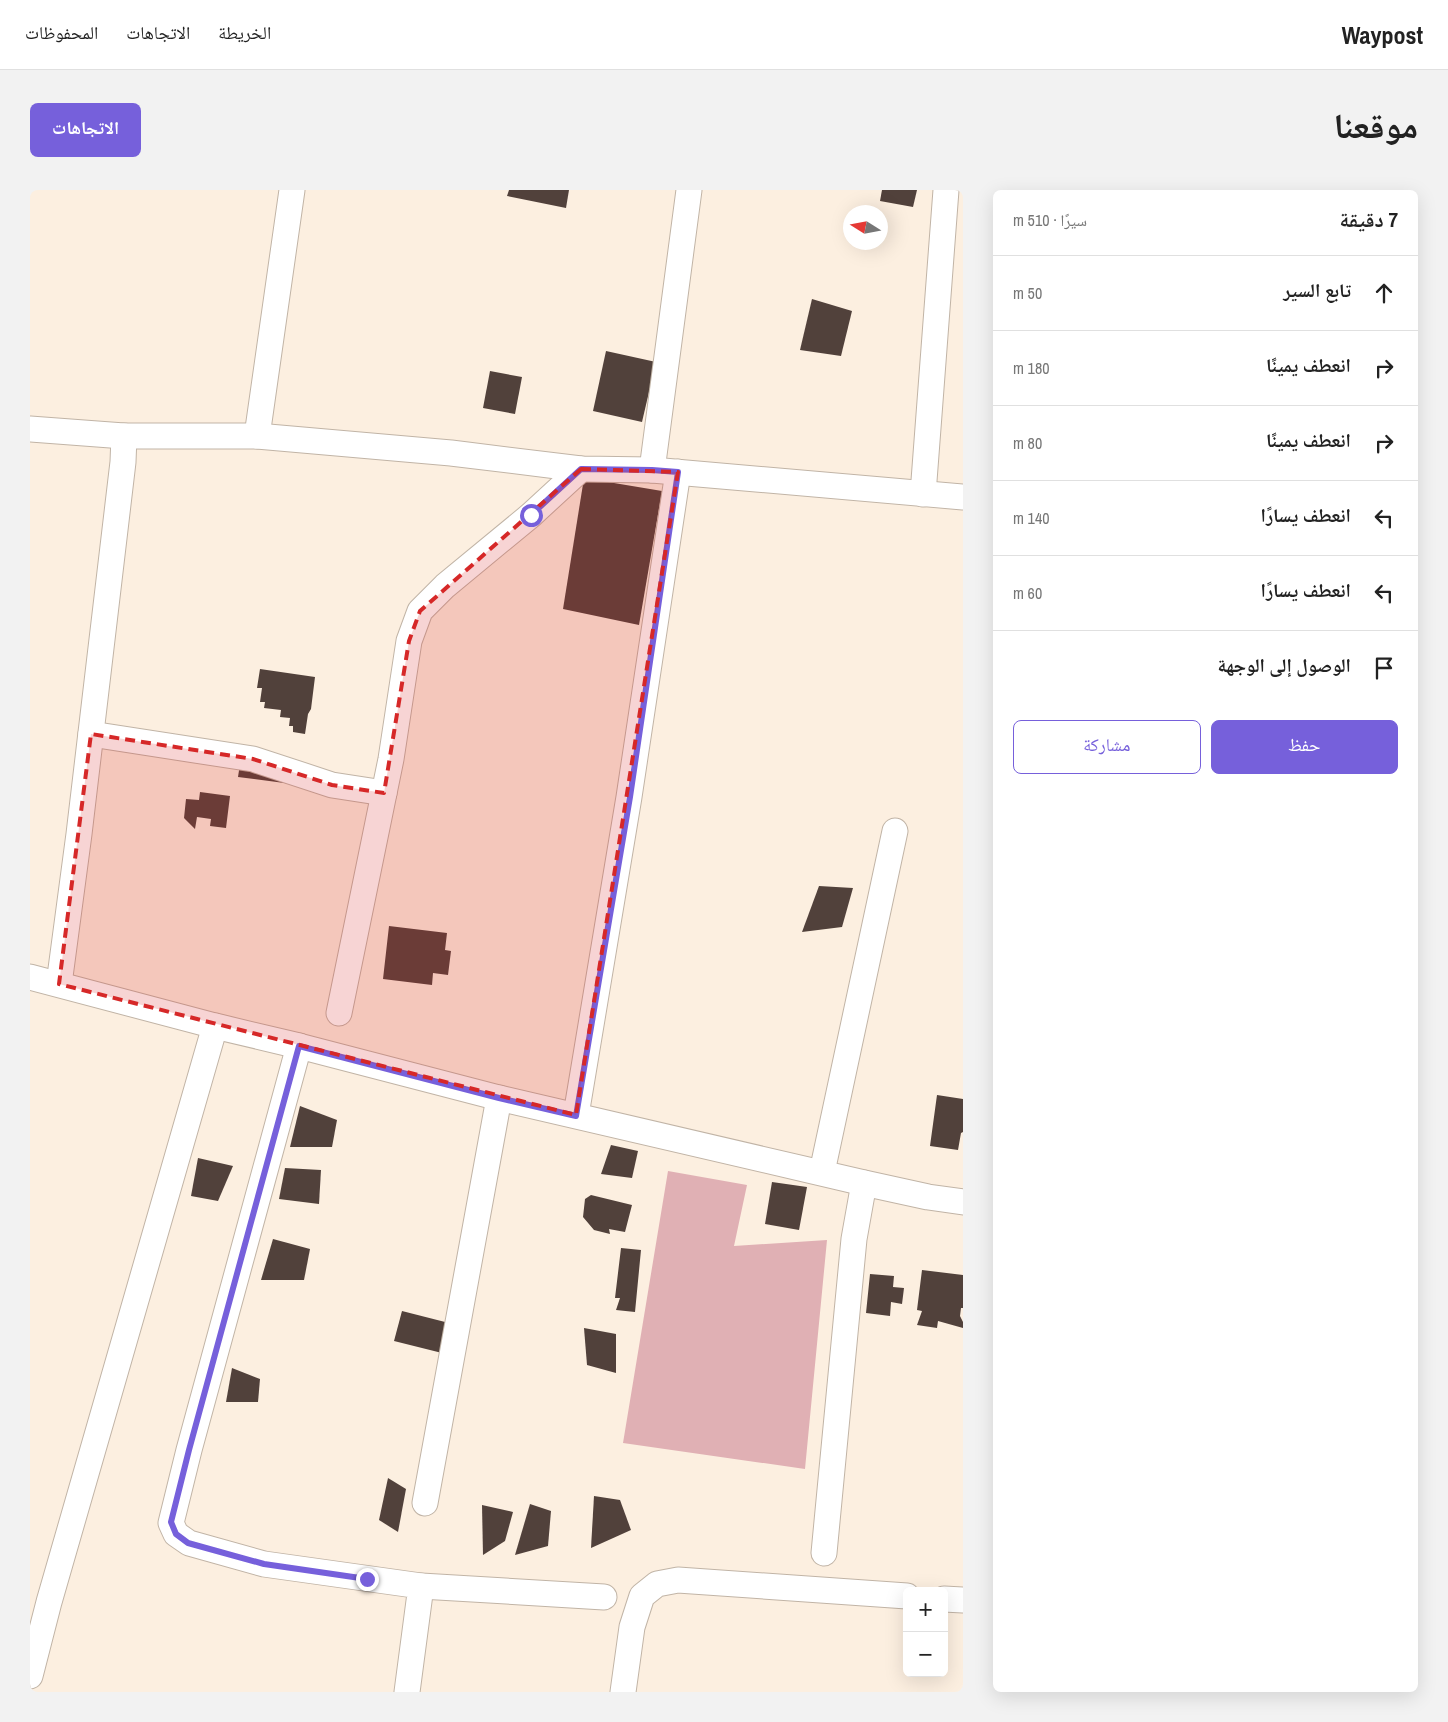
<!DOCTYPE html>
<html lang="ar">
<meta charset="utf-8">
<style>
:root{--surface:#fff;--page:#f2f2f2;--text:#222;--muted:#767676;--line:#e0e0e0;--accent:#7660db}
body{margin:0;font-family:"Archivo Narrow","Noto Naskh Arabic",sans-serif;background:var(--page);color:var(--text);direction:rtl}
.controls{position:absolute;right:15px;bottom:15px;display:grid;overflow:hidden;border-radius:8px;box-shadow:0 5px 20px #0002}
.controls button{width:45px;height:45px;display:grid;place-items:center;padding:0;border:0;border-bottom:1px solid var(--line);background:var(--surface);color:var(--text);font:25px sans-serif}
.compass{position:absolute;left:813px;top:15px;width:45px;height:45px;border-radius:50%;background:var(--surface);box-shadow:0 5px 20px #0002;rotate:281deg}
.stop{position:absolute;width:15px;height:15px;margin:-11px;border:4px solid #7660db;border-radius:50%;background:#fff}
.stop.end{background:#7660db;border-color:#fff;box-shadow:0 1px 5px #0008}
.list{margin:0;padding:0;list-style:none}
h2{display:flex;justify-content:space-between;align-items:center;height:65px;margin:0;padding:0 20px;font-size:21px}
h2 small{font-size:16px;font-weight:400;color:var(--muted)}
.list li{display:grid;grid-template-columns:32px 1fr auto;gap:15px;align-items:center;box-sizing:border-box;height:75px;padding:0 20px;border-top:1px solid var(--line)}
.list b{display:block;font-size:19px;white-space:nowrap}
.list em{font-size:16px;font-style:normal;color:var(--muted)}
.actions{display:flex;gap:10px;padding:15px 20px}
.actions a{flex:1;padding:11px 0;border:1px solid var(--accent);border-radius:8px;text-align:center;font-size:18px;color:var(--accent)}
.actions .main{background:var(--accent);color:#fff}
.icon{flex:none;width:28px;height:28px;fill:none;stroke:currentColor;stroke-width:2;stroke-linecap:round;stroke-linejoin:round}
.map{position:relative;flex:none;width:933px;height:1502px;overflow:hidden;direction:ltr;border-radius:8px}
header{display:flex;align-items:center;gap:30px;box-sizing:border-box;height:70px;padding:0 25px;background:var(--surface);border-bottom:1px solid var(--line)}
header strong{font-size:24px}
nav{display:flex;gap:28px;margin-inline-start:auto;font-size:18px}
.intro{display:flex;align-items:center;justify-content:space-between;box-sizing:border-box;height:120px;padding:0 30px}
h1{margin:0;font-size:35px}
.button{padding:12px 22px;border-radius:8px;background:var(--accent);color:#fff;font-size:18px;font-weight:700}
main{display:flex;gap:30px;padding:0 30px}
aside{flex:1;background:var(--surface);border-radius:8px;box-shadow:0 5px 20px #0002}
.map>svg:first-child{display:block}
</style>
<header>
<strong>Waypost</strong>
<nav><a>الخريطة</a><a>الاتجاهات</a><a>المحفوظات</a></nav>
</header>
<div class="intro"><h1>موقعنا</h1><a class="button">الاتجاهات</a></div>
<main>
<aside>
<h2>7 دقيقة<small>سيرًا · 510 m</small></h2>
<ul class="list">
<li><svg class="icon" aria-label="ahead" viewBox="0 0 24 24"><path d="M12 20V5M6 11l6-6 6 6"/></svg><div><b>تابع السير</b></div><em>50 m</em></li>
<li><svg class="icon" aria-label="right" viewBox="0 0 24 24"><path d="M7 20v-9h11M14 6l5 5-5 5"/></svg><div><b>انعطف يمينًا</b></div><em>180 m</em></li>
<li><svg class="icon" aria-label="right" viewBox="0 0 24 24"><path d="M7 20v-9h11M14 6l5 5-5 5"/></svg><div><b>انعطف يمينًا</b></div><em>80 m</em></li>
<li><svg class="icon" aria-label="left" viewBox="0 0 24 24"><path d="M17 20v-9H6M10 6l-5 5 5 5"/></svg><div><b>انعطف يسارًا</b></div><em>140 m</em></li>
<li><svg class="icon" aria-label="left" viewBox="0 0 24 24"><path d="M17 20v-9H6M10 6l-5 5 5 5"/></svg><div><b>انعطف يسارًا</b></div><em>60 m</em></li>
<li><svg class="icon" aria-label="arrive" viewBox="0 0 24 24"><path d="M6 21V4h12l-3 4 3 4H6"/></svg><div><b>الوصول إلى الوجهة</b></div></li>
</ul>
<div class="actions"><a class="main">حفظ</a><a>مشاركة</a></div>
</aside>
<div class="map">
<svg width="933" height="1502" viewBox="0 0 933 1502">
<rect width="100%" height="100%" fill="#fcefe0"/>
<path fill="#e0b0b4" d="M638,981L717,995L704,1056L797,1050L775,1279L593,1253Z"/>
<g fill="#51413b">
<path d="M479,0H539L536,18L477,6Z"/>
<path d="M852,0H887L883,17L850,11Z"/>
<path d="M782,109L822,121L811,166L770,160Z"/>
<path d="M576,161L626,172L612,232L563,221Z"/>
<path d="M460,181L492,187L485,224L453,218Z"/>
<path d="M554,288L632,301L609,435L533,419Z"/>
<path d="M230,479L285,487L281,519L278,524L275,544L263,542V536H259L260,528L250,527L251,520L234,518L235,512H230L232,498H227Z"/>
<path d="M210,574L262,594L208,587Z"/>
<path d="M170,602L200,606L196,638L180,636L181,629L167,627L165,639L154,628L156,609L169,610Z"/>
<path d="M789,696L823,698L812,737L772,742Z"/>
<path d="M359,736L417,743L415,760L421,761L418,785L403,783L402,795L353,789Z"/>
<path d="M907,905L933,909V942L931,943L928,960L900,956Z"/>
<path d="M270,916L307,930L302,957H260Z"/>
<path d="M581,955L608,961L602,988L571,984Z"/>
<path d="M168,968L203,976L188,1011L161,1006Z"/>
<path d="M255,978L291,980L289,1014L249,1009Z"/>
<path d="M742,992L777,997L769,1040L735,1034Z"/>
<path d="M561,1005L602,1015L595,1042L579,1039L580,1044L564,1040L553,1027L555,1009Z"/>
<path d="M243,1049L280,1059L274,1090H231Z"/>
<path d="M591,1058L611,1060L605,1122L586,1120L590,1108H585Z"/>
<path d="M892,1080L933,1085V1118H931L930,1126L933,1132V1138L908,1131L907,1138L887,1135L892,1121L887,1120Z"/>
<path d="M840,1084L864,1086L863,1097L874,1098L872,1114L861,1112L860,1126L836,1123Z"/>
<path d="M372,1121L419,1133L412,1163L364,1151Z"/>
<path d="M554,1138L586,1144V1183L557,1175Z"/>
<path d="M202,1178L230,1189L228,1212H196Z"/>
<path d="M358,1288L376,1299L368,1342L349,1330Z"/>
<path d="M564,1306L590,1310L601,1340L561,1358Z"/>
<path d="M500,1314L521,1321L518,1356L485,1365Z"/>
<path d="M452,1315L483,1322L475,1351L453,1365Z"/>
</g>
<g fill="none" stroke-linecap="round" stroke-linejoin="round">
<defs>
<g id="minor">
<path d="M0,239L94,246H227L421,263L551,279L622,280L933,307"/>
<path d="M227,246L262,0"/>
<path d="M622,280L659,0"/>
<path d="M893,304L916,0"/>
<path d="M61,544L223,569L302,595L354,603"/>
<path d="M0,787L185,836L19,1412L0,1486"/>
<path d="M29,794L49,644L93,272L94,246"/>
<path d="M309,823L361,569L379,451L390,421L415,396L501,325L551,279"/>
<path d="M185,836L269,856"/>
<path d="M546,925L599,607L648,282"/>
<path d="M792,982L865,641"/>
<path d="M395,1313L469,908"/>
<path d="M794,1363L824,1049L834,993"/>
<path d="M391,1396L574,1407"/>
<path d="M914,1409L933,1410"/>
<path d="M377,1502L391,1396L234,1374L159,1353L146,1344L141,1333L159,1260L269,856L469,908L834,993L898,1007L933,1012"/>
<path d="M593,1502L602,1437L612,1406L627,1394L648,1390L877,1406"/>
</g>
</defs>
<use href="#minor" stroke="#c1b4a6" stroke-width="27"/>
<use href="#minor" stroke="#fff" stroke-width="25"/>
</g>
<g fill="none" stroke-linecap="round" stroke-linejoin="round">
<path stroke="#7660db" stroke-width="6" d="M337,1389L234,1374L158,1353L146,1344L141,1332L159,1260L269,856L469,908L546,926L600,607L648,282L622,280L551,279L501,325"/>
</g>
<path fill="#d62828" fill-opacity="0.2" stroke="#d62828" stroke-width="4" stroke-dasharray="10 6" stroke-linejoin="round" d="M551,279L648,282L546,925L29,794L61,544L223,569L302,595L354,603L379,451L390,421Z"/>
</svg>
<div class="controls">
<button>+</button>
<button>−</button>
</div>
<svg class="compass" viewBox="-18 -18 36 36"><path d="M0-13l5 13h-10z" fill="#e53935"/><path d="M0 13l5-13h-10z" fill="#767676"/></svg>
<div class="stop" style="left:501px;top:325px"></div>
<div class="stop end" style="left:337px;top:1389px"></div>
</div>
</main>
